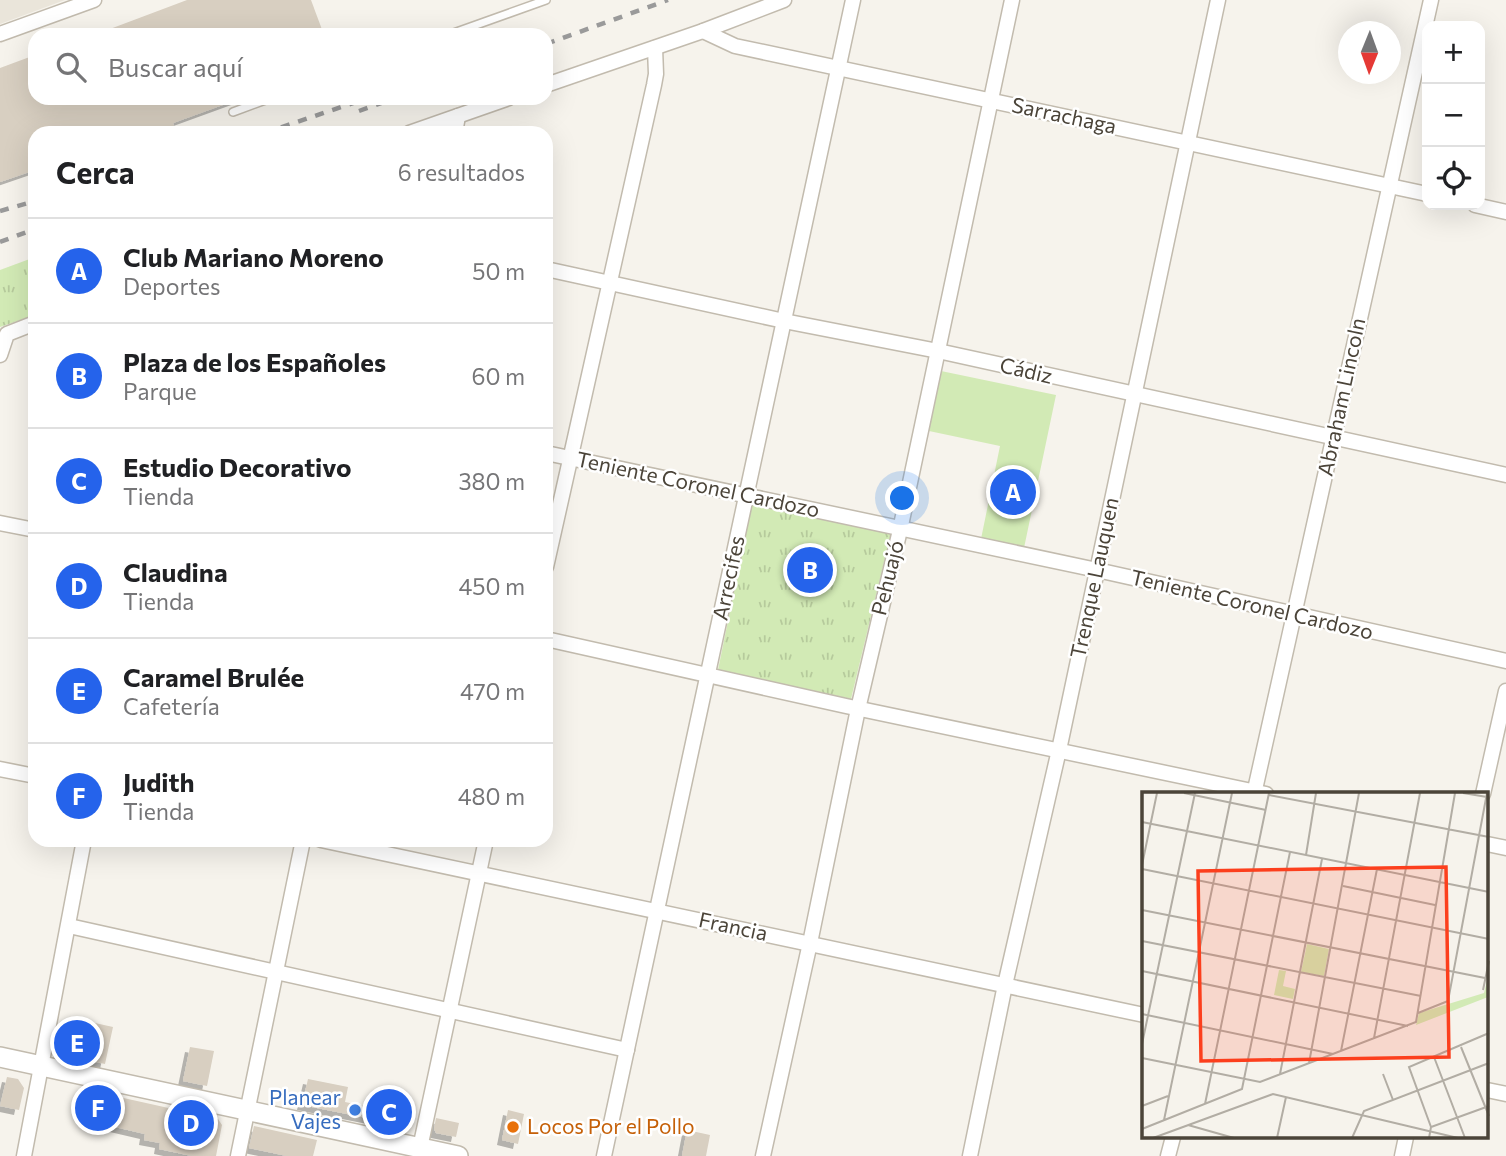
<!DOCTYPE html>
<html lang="es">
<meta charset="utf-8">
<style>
:root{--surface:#fff;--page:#f6f6f6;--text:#202124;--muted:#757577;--line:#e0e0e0;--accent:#2563eb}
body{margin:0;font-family:Commissioner,sans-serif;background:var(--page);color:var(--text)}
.controls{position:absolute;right:21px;top:21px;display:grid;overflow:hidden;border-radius:14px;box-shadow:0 7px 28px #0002}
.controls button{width:63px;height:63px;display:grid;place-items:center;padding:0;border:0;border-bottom:2px solid var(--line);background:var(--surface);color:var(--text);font:35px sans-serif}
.compass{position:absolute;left:1338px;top:21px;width:63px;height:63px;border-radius:50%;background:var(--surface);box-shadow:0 7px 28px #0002;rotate:181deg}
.you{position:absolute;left:903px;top:499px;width:24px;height:24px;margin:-18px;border:5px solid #fff;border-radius:50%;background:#1a73e8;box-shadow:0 0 0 10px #1a73e833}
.badge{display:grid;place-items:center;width:46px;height:46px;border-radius:50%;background:var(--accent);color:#fff;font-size:23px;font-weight:700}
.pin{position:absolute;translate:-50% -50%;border:4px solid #fff;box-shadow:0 2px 7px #0006}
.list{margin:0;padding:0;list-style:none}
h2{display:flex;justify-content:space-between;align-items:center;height:91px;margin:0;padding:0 28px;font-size:30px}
h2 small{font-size:23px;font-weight:400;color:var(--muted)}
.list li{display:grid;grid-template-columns:46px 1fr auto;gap:21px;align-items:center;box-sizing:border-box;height:105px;padding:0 28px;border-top:2px solid var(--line)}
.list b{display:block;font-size:26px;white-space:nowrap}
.list p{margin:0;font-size:23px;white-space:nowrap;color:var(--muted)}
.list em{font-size:23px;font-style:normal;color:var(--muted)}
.icon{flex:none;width:38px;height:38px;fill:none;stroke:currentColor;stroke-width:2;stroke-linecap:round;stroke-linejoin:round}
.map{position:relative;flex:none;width:1506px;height:1156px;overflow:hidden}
.search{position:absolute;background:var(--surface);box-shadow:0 7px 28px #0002;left:28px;top:28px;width:525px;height:77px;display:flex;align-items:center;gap:18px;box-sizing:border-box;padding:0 24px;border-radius:21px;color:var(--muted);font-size:26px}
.panel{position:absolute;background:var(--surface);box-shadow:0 7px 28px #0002;left:28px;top:126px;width:525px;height:721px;border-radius:21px}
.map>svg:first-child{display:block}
</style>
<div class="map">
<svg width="1506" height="1156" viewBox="0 0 1506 1156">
<defs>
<pattern id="park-tufts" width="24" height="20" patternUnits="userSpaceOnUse" patternTransform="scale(1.75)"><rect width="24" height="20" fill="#d2eab5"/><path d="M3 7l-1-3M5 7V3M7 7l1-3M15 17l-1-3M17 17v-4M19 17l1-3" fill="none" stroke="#b6ca9c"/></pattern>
<filter id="shadow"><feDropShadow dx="-5" dy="5" stdDeviation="0" flood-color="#0004"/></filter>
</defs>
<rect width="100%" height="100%" fill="#f6f3ec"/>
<path fill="#eae5da" d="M0,0H65L0,24Z"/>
<g fill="url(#park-tufts)">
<path d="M35,257V315L0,327V270Z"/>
<path d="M752,503L891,533L851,699L718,670Z"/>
</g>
<path fill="#d2eab5" d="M941,371L1056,395L1024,548L981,539L1000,446L929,431Z"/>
<g fill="#d8cfc1" filter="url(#shadow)">
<path d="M187,0H311L324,35H94Z"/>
<path d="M35,55V98L239,99L173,123L174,126L153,133H118L116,127L101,133H35V170L0,182V68Z"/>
<path d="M95,1023L113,1027L105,1064L69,1056L63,1047L66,1034L92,1040Z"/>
<path d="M190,1047L214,1051L207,1086L183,1081Z"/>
<path d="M7,1077L18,1079L24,1088L19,1110L0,1106Z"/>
<path d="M308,1079L348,1087L345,1102L394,1112L392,1123L302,1105Z"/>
<path d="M92,1091L218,1119L222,1125L216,1156H192L159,1149L160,1143L144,1140L145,1134L85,1120Z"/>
<path d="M508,1110L524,1114L518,1144L502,1140Z"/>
<path d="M436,1118L459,1123L456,1137L436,1133L434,1129Z"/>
<path d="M254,1126L317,1140L313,1156H287L249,1148Z"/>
<path d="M687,1130L710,1135L706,1156H682Z"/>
</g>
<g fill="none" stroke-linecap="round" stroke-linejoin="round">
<defs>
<g id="service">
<path d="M448,35L546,0"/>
<path d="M233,112L271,98"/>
</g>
<g id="minor">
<path d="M703,31L735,46L1427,194"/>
<path d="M0,34L94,0"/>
<path d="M546,85L703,31L784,0"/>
<path d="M409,133L509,98"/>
<path d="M455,133L458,116"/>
<path d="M1475,205L1506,212"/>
<path d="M546,269L784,321L938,351L1506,475"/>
<path d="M0,355L7,334L35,323"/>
<path d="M546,453L1097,570L1506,661"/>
<path d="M0,523L35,530"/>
<path d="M546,567L654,85L656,74L655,48"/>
<path d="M546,639L846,706L1266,794"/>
<path d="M0,769L35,776"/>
<path d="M1254,794L1431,0"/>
<path d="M1483,794L1506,691"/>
<path d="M321,840L1144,1015"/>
<path d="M1487,844L1506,848"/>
<path d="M69,926L627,1050"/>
<path d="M1487,1090L1506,1094"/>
<path d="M420,1148L486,840"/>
<path d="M24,1156L84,840"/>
<path d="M238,1156L303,840"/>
<path d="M604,1156L853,0"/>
<path d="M763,1156L810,943L858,709L900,530L1012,0"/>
<path d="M970,1156L1005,985L1059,750L1218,0"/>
<path d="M1168,1156L1173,1137"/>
<path d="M1402,1156L1406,1137"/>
</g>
<path id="tertiary" d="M0,1057L458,1156"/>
</defs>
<use href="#service" stroke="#c2bbae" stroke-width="10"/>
<use href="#minor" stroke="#c2bbae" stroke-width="17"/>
<use href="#tertiary" stroke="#c2bbae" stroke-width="22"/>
<use href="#service" stroke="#fff" stroke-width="7"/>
<use href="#minor" stroke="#fff" stroke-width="14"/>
<use href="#tertiary" stroke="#fff" stroke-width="19"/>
<g stroke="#9a9a9a" stroke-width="4.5" stroke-dasharray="9 9" stroke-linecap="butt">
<path d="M546,44L668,0"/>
<path d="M359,111L395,98"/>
<path d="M264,133L368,98"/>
<path d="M0,211L35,201"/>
<path d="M0,242L35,229"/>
</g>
</g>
<circle fill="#3f7fe0" stroke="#fff" stroke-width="2.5" cx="355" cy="1110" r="7"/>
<circle fill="#e8710a" stroke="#fff" stroke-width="2.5" cx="513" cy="1127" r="7"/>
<g text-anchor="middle" stroke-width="5" stroke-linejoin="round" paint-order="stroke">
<g font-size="21" fill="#4b4439" stroke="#fff">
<text transform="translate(1064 116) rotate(12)" y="7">Sarrachaga</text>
<text transform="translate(1026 371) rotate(13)" y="7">Cádiz</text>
<text transform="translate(1342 397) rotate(-78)" y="7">Abraham Lincoln</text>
<text transform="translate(698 485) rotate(12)" y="7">Teniente Coronel Cardozo</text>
<text transform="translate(729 578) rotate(-78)" y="7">Arrecifes</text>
<text transform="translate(888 578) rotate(-76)" y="7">Pehuajó</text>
<text transform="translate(1095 578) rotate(-78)" y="7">Trenque Lauquen</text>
<text transform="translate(1252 605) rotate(13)" y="7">Teniente Coronel Cardozo</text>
<text transform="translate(733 927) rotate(12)" y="7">Francia</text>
</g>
<g font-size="21" fill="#366cbe" stroke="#fff" text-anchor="end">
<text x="341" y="1105">Planear<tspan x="341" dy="24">Vajes</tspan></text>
</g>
<g font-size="21" fill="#c56008" stroke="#fff" text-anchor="start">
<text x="527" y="1134">Locos Por el Pollo</text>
</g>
</g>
<g transform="translate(1142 792)">
<rect width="346" height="346" fill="#f6f3ec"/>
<path d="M165,152L187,157L182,184L159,180ZM346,185V205L274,233L277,221L342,201Z" fill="#d2eab5"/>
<path d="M137,178L144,179L141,194L153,197L151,207L132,203Z" fill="#d2eab5"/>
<path fill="none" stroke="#b2ada4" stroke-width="2" d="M42,1L124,18M321,1L345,5M127,3L347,45M0,30L347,100M164,63L174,1M0,73L15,1M0,77L347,147M201,94L293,113M0,118L343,186M0,149L279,204M0,179L266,234M341,198L347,169M276,221L306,209L345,1M0,222L191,262M232,246L278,1M0,252L53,1M319,255L347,324M199,259L235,77M292,265L323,346M0,266L118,290L274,230L313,1M167,271L217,1M138,282L180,67M241,282L251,308M63,312L127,1M0,314L26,304M22,328L90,1M46,333L92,346M289,335L267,275L347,241M0,337L100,297L148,60M11,346L131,302L316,346M135,346L144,305M210,346L222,319L347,271M287,346L289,335L347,314"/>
<path fill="#fc3f1d" fill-opacity="0.15" stroke="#fc3f1d" stroke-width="3.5" d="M304,75L307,265L59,269L56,79Z"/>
<rect width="346" height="346" fill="none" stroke="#4b4439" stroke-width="3.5"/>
</g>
</svg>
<div class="controls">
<button>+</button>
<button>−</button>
<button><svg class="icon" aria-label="locate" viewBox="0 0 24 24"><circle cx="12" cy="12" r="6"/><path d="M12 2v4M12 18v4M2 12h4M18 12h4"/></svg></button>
</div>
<svg class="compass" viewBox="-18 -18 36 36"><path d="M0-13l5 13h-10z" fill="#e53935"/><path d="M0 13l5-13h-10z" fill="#757577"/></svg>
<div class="you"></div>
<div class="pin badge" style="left:1013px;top:492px">A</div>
<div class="pin badge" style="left:810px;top:570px">B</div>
<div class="pin badge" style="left:389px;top:1112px">C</div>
<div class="pin badge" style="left:191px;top:1123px">D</div>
<div class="pin badge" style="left:77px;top:1043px">E</div>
<div class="pin badge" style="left:98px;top:1108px">F</div>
<div class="search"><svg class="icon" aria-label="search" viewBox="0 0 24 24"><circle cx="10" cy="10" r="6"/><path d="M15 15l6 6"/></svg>Buscar aquí</div>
<section class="panel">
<h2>Cerca<small>6 resultados</small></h2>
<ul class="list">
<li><span class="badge">A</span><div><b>Club Mariano Moreno</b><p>Deportes</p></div><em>50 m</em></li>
<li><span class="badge">B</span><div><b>Plaza de los Españoles</b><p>Parque</p></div><em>60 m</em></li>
<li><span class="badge">C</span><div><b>Estudio Decorativo</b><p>Tienda</p></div><em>380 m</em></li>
<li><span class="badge">D</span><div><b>Claudina</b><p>Tienda</p></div><em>450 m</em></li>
<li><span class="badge">E</span><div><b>Caramel Brulée</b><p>Cafetería</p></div><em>470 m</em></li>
<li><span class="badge">F</span><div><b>Judith</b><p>Tienda</p></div><em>480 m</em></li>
</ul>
</section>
</div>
